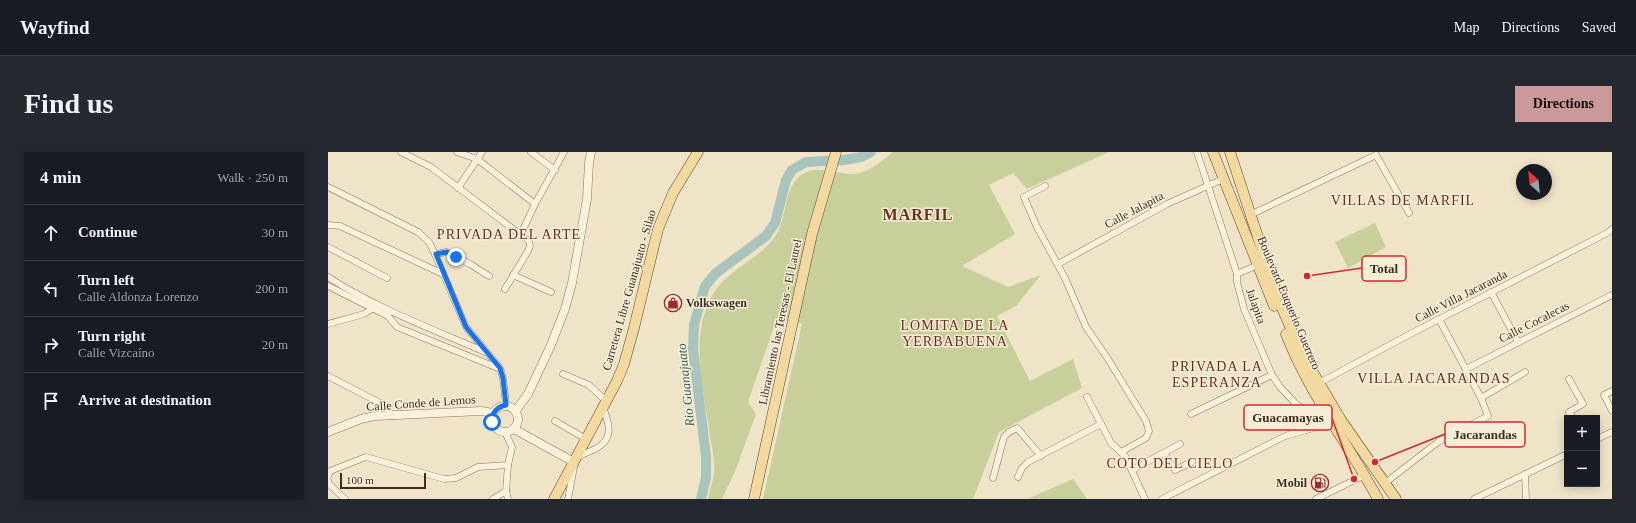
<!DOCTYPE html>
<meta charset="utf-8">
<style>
:root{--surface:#171b24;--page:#242831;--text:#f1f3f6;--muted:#9ea1a6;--line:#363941;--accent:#cc999b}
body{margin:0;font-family:Georgia,serif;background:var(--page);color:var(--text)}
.controls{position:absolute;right:12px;bottom:12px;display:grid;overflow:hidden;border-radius:0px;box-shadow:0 2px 10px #0003}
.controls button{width:36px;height:36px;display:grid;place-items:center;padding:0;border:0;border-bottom:1px solid var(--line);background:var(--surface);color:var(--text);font:20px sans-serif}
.compass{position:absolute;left:1188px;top:12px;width:36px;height:36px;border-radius:50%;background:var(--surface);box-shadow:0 2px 10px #0003;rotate:333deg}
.scale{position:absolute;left:12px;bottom:10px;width:86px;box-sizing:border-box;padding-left:4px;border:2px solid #3d2e20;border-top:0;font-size:11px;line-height:14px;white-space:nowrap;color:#3d2e20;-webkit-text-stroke:3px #f7eed8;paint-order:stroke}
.stop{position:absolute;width:12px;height:12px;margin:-9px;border:3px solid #1a73e8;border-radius:50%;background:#fff}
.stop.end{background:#1a73e8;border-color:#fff;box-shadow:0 1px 4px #0008}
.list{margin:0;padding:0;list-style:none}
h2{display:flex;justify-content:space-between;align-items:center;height:52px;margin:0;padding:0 16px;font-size:17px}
h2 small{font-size:13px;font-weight:400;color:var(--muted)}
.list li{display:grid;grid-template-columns:26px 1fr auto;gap:12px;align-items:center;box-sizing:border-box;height:56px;padding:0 16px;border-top:1px solid var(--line)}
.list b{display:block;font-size:15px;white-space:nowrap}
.list p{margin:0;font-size:13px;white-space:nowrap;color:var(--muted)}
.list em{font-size:13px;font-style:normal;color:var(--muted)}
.icon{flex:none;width:22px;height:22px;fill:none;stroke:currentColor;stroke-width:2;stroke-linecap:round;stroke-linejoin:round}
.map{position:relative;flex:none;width:1284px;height:347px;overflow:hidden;border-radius:0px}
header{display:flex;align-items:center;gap:24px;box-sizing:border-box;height:56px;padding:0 20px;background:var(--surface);border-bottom:1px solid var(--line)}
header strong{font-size:19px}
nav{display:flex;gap:22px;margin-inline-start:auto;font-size:14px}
.intro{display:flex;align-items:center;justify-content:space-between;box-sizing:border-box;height:96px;padding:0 24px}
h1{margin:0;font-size:28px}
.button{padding:10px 18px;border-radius:0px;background:var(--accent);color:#111;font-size:14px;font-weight:700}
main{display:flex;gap:24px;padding:0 24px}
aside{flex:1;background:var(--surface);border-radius:0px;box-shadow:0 2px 10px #0003}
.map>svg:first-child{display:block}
</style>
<header>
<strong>Wayfind</strong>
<nav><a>Map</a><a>Directions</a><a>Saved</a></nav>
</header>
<div class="intro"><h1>Find us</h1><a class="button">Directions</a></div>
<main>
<aside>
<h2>4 min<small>Walk · 250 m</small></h2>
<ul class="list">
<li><svg class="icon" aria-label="ahead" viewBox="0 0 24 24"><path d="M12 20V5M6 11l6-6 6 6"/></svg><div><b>Continue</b></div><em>30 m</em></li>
<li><svg class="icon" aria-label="left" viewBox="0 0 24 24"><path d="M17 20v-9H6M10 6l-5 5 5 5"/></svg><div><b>Turn left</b><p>Calle Aldonza Lorenzo</p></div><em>200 m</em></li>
<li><svg class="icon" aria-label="right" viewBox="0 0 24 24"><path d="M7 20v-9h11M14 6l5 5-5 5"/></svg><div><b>Turn right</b><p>Calle Vizcaíno</p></div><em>20 m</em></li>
<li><svg class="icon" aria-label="arrive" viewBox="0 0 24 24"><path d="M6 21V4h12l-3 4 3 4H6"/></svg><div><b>Arrive at destination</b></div></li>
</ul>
</aside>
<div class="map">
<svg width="1284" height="347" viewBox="0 0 1284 347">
<rect width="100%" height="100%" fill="#f0e4c8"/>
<g fill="#c9cf9b">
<path d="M565,0H781L699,37L685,21L661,33L687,82L634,114L680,135L713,123L688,154L669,164L702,229L745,207L754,236L671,280L645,347H435L474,172L449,166L420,250L428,262L408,317L394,347H380C382,338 385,329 386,320C387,308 384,296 382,284C376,238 360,185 385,142C399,118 430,108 446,86C460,68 454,37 473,23C491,10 513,26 532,21C544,18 555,8 565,0Z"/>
<path d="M1047,71L1058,95L1020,116L1007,90Z"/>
<path d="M745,327L759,347H699Z"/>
</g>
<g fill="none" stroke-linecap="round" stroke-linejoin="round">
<path stroke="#a9c4bc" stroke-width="10" d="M373,347L378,326V304L365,197L366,173L377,134L388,121L438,84L447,71L458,28L464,18L478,10L516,8L533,5L543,0"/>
<defs>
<g id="minor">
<path d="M73,0L103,15L201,89L202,94L200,99L177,137"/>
<path d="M129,0L149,7L207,52"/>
<path d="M203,0L227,18"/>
<path d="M869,0L909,122V130L916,157L944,223L952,235L967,251L975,257L999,263"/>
<path d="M717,34L696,45L709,75L737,126L758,175L780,207L818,269L821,279L818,286L793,300"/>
<path d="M0,35L90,80L101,90L107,102L138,175L172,216L175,226L178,253"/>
<path d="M130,36L154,0"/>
<path d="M922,63L1048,3L1081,61"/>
<path d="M0,73L12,74L115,122"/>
<path d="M193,82L207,52L236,0"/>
<path d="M0,95L59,126"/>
<path d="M107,102L119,100L142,112L161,124"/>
<path d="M730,112L839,52L895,27"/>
<path d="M909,122L930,113"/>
<path d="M185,123L223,140"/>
<path d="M0,125C48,156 104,177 157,200"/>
<path d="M0,134L60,164L69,175L170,216"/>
<path d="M1163,140L1190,190"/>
<path d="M0,172L36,162L44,157"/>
<path d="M1138,217L1284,143"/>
<path d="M235,222L261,233L278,249"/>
<path d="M0,224L56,253L64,264"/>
<path d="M1241,227L1255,252L1241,260L1245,266"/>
<path d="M991,231L1086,180L1281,80L1284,77"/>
<path d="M1284,239L1276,243L1284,259"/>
<path d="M759,245L783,291L797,304L817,347"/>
<path d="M1153,246L1197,220"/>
<path d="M863,262L944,223"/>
<path d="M227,269L258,287"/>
<path d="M177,280L184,295L180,313L178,339L180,347"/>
<path d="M1269,287L1284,280"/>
<path d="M836,301L847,318L864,310"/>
<path d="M250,305C256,301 262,300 267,297C287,287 281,271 275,255"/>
<path d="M804,318L852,292"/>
<path d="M1197,322L1198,347"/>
<path d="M0,324L2,319L38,305L116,327L128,326L150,315L180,313"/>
<path d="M690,325L694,316L700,310L773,272"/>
<path d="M665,326L676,285L681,280L689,276L713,304"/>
<path d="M0,328L1,332L17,347"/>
<path d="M1057,331L1110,290L1160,264L1153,246L1111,167"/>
<path d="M165,347L178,339"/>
<path d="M240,347L246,315"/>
<path d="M834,347L957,284L1004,271"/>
<path d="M988,347L1037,323"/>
<path d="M1146,347L1239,302"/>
</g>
<g id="tertiary">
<circle cx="177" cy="267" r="13"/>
<path d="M188,258L200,242L223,193L237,157L244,131L259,47L261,11L263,0"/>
<path d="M186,277L244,309"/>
<path d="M0,280L33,267L47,264L153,259L165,261"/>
</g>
<g id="primary">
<path d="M885,0L946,154"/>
<path d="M902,0L951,149L973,200L1013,268L1068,347"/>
<path d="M958,182C981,241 1020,292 1050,347"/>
<path d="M226,347L289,229L296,212L306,176L330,77L345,41L370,0"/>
<path d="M426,347L484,82L508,0"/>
</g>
</defs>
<use href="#minor" stroke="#8d765c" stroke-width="7"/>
<use href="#tertiary" stroke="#8d765c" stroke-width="9"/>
<use href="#primary" stroke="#5b4430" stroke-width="11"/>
<use href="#minor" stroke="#faf1dc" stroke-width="6"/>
<use href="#tertiary" stroke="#faf1dc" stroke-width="8"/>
<use href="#primary" stroke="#f3d9a0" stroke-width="10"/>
</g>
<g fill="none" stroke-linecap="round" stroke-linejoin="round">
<path stroke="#1a73e8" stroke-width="5" d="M128,105L119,100L108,102L138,175L172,216L175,226L178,253C169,255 164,260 164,270"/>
</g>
<defs>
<symbol id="shop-ring" viewBox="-11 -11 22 22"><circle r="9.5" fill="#f7eed8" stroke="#9e2a2b" stroke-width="1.5"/><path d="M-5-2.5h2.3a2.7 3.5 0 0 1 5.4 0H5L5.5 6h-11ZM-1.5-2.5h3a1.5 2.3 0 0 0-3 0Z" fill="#9e2a2b"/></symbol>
<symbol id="fuel-ring" viewBox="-11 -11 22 22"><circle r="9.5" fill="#f7eed8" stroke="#9e2a2b" stroke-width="1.5"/><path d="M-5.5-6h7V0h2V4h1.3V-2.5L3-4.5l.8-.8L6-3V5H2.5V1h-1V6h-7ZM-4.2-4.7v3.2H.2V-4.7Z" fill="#9e2a2b"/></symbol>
</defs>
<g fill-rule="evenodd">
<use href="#shop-ring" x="335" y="141" width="20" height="20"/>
<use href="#fuel-ring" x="982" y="321" width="20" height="20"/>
</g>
<g text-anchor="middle" stroke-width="3" stroke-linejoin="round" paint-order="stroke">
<g font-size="12" fill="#3d2e20" stroke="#f7eed8">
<text transform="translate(806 58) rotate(-28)" y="4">Calle Jalapita</text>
<text transform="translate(301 138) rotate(-74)" y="4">Carretera Libre Guanajuato - Silao</text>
<text transform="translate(1133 144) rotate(-27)" y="4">Calle Villa Jacaranda</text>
<text transform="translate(961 151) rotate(67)" y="4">Boulevard Euquerio Guerrero</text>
<text transform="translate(928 154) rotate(70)" y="4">Jalapita</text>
<text transform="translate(452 170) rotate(-78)" y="4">Libramiento las Teresas - El Laurel</text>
<text transform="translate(1206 170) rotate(-27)" y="4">Calle Cocalecas</text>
<text transform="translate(93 251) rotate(-4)" y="4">Calle Conde de Lemos</text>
</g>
<g font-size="12" font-weight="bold" fill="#3d2e20" stroke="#f7eed8" text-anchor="start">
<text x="358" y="155">Volkswagen</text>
<text x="979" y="335" text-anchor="end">Mobil</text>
</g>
<g font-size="13" font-style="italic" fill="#2f5d5a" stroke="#f7eed8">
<text transform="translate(357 233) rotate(-96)" y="5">Rio Guanajuato</text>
</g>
<g font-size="14" letter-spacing="1" fill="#6b2e1e" stroke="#f7eed8">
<text x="1075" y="53">VILLAS DE MARFIL</text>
<text x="181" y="87">PRIVADA DEL ARTE</text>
<text x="627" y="178">LOMITA DE LA<tspan x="627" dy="16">YERBABUENA</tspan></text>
<text x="889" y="219">PRIVADA LA<tspan x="889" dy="16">ESPERANZA</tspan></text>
<text x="1106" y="231">VILLA JACARANDAS</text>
<text x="842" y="316">COTO DEL CIELO</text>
</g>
<g font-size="16" font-weight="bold" letter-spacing="1" fill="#6b2e1e" stroke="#f7eed8">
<text x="590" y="68">MARFIL</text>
</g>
</g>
<path fill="none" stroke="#d62828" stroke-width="1.5" d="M979 124L1034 116M1026 327L1004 266M1047 310L1117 282"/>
<g fill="#d62828" stroke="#f7eed8" stroke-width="1.5">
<circle cx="979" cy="124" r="4"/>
<circle cx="1026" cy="327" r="4"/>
<circle cx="1047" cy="310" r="4"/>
</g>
<g fill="#f7eed8" stroke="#d62828" stroke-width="1.5">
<rect x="1034" y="104" width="44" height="25" rx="4"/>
<rect x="916" y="253" width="88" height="25" rx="4"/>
<rect x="1117" y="270" width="80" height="25" rx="4"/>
</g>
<g font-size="13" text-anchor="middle" font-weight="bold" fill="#3d2e20">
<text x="1056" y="121">Total</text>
<text x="960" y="270">Guacamayas</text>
<text x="1157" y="287">Jacarandas</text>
</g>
</svg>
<div class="controls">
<button>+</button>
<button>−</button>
</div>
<svg class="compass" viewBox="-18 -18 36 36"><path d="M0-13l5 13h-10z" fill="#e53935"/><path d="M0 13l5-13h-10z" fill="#9ea1a6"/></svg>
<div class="scale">100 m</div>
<div class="stop" style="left:164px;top:270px"></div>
<div class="stop end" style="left:128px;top:105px"></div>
</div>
</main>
